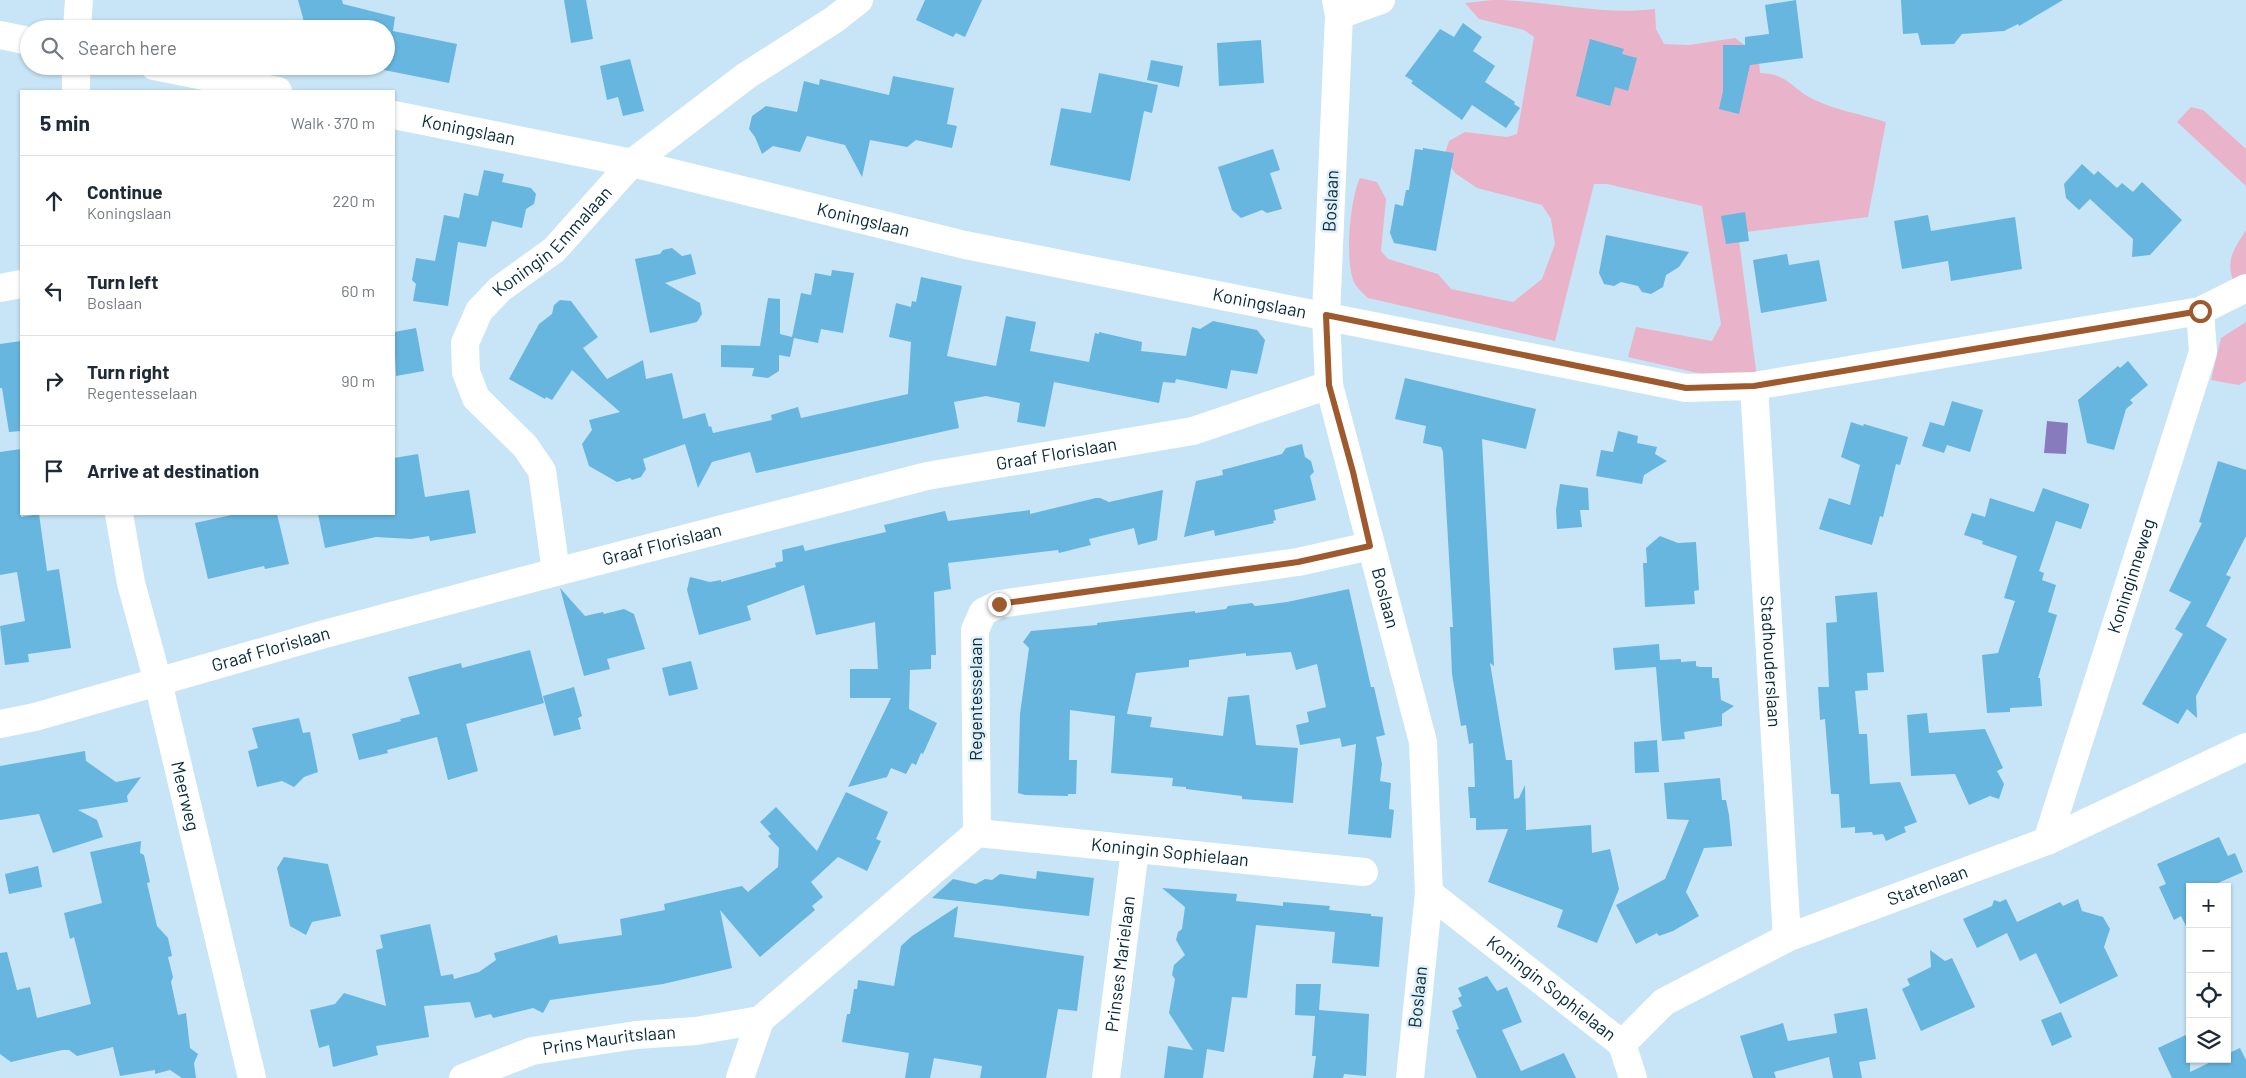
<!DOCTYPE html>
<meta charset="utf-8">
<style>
:root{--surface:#fff;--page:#f2f2f3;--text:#1f2937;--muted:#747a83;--line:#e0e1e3}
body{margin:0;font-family:Barlow,sans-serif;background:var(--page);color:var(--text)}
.controls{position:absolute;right:15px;bottom:15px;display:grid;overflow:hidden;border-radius:0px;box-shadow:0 1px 4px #0004}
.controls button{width:45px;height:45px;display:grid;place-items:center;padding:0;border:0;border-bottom:1px solid var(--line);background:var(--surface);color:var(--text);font:25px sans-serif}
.stop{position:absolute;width:15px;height:15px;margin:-11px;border:4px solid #9e5a2c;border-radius:50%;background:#fff}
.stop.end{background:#9e5a2c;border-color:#fff;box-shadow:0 1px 5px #0008}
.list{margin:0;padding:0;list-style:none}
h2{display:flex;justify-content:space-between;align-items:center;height:65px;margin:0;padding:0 20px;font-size:21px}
h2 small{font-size:16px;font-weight:400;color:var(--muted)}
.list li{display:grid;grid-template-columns:32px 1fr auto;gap:15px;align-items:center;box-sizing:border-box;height:90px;padding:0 20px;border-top:1px solid var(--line)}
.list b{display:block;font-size:19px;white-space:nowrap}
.list p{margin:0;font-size:16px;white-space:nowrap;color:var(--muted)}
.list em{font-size:16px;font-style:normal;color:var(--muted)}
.icon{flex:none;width:28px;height:28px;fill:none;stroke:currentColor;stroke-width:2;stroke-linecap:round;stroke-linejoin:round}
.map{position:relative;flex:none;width:2246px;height:1078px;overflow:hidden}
.search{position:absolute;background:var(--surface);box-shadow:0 1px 4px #0004;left:20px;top:20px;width:375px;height:55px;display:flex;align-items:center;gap:12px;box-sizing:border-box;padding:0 18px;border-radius:28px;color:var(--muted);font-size:19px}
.panel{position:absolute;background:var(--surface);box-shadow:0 1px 4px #0004;left:20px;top:90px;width:375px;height:425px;border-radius:0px}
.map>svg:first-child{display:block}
</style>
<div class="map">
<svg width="2246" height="1078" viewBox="0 0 2246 1078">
<rect width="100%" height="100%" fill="#c7e5f6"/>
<g fill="#e9b4c9">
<path d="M1493,0C1546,0 1600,16 1655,9L1656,29L1664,44L1689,45L1735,38L1750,49L1758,47L1760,73C1790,74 1791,89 1815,100C1835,110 1864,115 1886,122L1868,217L1738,233L1757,377H1715L1628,357L1636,327L1712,341L1721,324L1702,206L1607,184H1594L1555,341L1368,298C1364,294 1358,289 1355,284C1344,264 1350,198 1360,178L1377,182L1386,199L1381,251L1388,259L1438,274L1451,289L1513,302L1542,279L1555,244L1551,219L1542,205L1477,188L1455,173L1444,156L1449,141L1465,132L1507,137L1517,134L1534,37L1524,30L1479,19L1465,3Z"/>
<path d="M2191,107L2203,110L2246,149V186L2177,122Z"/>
<path d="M2246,230V279L2235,286C2225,260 2232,253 2246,230Z"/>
<path d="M2246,322V381L2239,385L2211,380L2221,338Z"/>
</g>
<path fill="#887bbd" d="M2047,421L2068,423L2066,454L2044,453Z"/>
<g fill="#67b6df">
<path d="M298,0H342L343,4L395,17L393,31L457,44L449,83L364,66H386V29H306Z"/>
<path d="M564,0H586L593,39L571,43Z"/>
<path d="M925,0H982L965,37L956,33L953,37L916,20Z"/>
<path d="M1796,0L1803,58L1750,65L1739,114L1719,109L1723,91V45H1745V37L1769,34L1765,5Z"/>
<path d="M1901,0H2063L2019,26L2018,24L2004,31L1962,34L1954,44L1921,45L1918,33L1903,34Z"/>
<path d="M1463,23L1482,37L1473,51L1495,66L1485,82L1515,102L1514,104L1520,108L1506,128L1472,105L1462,120L1411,83L1413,81L1405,76L1440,29L1454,37Z"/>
<path d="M1590,39L1624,49L1622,54L1637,58L1628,91L1615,87L1610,106L1576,96Z"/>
<path d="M1261,40L1264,83L1219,86L1217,43Z"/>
<path d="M630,59L644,111L623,116L618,97L607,100L600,66Z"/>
<path d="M1151,60L1183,66L1179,87L1147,80Z"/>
<path d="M1099,73L1158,85L1152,113L1144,111L1130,181L1050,165L1061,108L1091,113Z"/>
<path d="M893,76L954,88L947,124L957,126L952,148L916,140L907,147L870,140L862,177L845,145L807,136L800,152L773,146L762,154L755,137L749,129L752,116L766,106L797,112L804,81L819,85L820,79L889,95Z"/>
<path d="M1423,148L1454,153L1436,251L1394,243L1390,233L1395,204L1403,206L1406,190H1409L1415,149L1423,150Z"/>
<path d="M1273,149L1280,170L1270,173L1282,209L1267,213L1262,210L1241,218L1232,210L1218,167Z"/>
<path d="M2082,164L2094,175L2098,171L2117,188L2122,183L2133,192L2142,182L2182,220L2150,255L2132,257L2133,239L2090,199L2079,210L2066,198L2064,184Z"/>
<path d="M484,170L504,174L502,182L531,188L536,194L534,204L526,209L522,228L492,221L486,247L458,242L448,306L413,301L416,284L412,280L416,258L435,261L444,215L459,218L464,193L478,196Z"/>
<path d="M1745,212L1749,241L1726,244L1721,216Z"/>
<path d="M1928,215L1931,231L2015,217L2022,269L1951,281L1948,261L1902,269L1894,221Z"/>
<path d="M1606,235L1689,252L1679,267L1666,275L1663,287L1651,294L1642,292L1638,286L1621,282L1614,286L1604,284L1599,273Z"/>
<path d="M672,248L682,256L691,254L696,274L665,283L700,303L702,314L697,322L650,333L635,259L660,254L663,250Z"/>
<path d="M1787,254L1789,265L1819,260L1827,301L1761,313L1753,260Z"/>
<path d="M832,270L854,273L843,333L821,329L818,343L794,338L790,357L779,355V371L768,378L752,376L754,368L721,367V345L760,346L768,298L780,299V334L792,337L801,293L811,295L815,273L831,276Z"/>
<path d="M921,277L962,286L947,356L996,366L1006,316L1036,322L1030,351L1089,362L1095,333L1099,334V332L1142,342L1141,351L1186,356L1192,327L1200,329L1213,321L1257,330L1265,340L1260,362L1257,374L1231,370L1227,389L1176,379L1175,383L1163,382L1159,403L1054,382L1045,427L1017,422L1020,403L986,396L954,402L959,428L756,473L750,452L712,462L698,488L685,444L643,459L646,469L641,477L632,480L630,478L617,482L589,466L582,444L592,430L589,420L620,412L572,370L552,400L546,397L545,399L509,379L539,324L552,314L554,305L560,300L571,301L598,337L583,348L607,379L643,360L646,379L672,373L683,419L705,413L709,427L711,426L713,433L772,420L771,415L798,407L801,418L908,394L911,342L889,337L896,303L911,307L912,301L916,302Z"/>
<path d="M416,328L424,371L396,376L394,332Z"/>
<path d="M21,341V431L9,432L2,388H0V344Z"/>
<path d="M2128,361L2148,385L2130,400L2133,403L2126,409L2114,450L2087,443L2078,400L2118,366L2120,368Z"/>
<path d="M1405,378L1536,409L1526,449L1482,439L1494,666L1490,663L1506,760H1512L1514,799L1519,798L1525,785L1526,830L1591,825L1592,853L1610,849L1619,889L1597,943L1557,927L1563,910L1488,882L1508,829L1476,830V818H1470L1468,787H1475L1473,743L1469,744L1466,725L1461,726L1452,674L1450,627H1453L1443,452L1441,447L1423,443L1426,426L1395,419Z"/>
<path d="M1952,401L1983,410L1970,452L1947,445L1944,453L1922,446L1930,422L1944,426Z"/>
<path d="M1851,422L1863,426L1864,424L1908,437L1900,465L1896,464L1883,517L1880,516L1872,545L1819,529L1829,498L1850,505L1860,465L1841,457Z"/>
<path d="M1618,431L1638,436L1637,443L1657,447L1655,454L1667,461L1644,475L1642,484L1596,476L1601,450L1613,452Z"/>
<path d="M1302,444L1305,457L1311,461L1314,472L1310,476L1316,500L1274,510L1276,520L1273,521L1274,523L1215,536L1214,530L1184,537L1196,481L1223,475L1222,470L1282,454L1286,448Z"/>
<path d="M21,449V517L39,514L47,571L59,569L71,648L28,654L29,662L5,665L0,626L25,621L17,572L0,575V452Z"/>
<path d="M418,454L425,497L469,490L476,533L430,541L429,536L411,539L376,537L325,548L318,514H394V458Z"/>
<path d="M2218,461L2246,470V536L2226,575L2231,577L2206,626L2227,639L2196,696L2197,718L2187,709L2178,724L2142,704L2183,634L2175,629L2191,602L2169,591L2202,523L2199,522Z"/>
<path d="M1560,484L1588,488L1589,510H1580L1582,527L1557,529L1556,510Z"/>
<path d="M2043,488L2089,504V506L2081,529L2056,521L2039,571L2044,573L2042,580L2056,585L2048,612L2057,615L2038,678H2040L2042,706L2010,708V712L1987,713L1982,655L1998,653L2015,601L2004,598L2017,556L1982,544L1983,541L1964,535L1972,513L1985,517L1990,498L2034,512Z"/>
<path d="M1163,490L1157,540L1138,545L1134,528L1089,539L1091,545L1059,553L1058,550L948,563L951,589L934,592L936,655H931V669L910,670L909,709L937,723L923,754L921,753L916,765L912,763L906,774L891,768L887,777L848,787L891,698H850V669H878L875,622L816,635L804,585L747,606L751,620L699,635L687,590L690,577L710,582L721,580V582L776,567L775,563L783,561L782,550L803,545L805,551L834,544L886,532L884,525L945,511L948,521L1030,510V514L1096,498H1100L1109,502Z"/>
<path d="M236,514H277L289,564L265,569L264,566L208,579L195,523Z"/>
<path d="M1660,536L1678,543L1696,542L1699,590L1694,591L1695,604L1645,607L1643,563H1647L1646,548Z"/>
<path d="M560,588L585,616L603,612L604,614L624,609L634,614L645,649L607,659L610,669L584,676Z"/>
<path d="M1349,589L1371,687H1374L1385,735L1376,737L1382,764L1380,781L1391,783L1389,809L1394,810L1391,838L1348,834L1356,744L1342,747L1340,738L1300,745L1296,725L1309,722L1307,712L1326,707L1317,664L1296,670L1291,652L1246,656V653L1189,660V667L1136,673L1127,714L1152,717L1150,727L1223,736L1228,697L1249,695L1256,745L1298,748L1293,803L1242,799V796L1186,789V787L1172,786L1173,778L1111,773L1115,716L1070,710L1069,760H1077L1076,794H1068V796L1025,795L1018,793L1020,714L1029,648L1023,642L1031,631L1097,625V623L1195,611V613L1226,609L1228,606L1252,603L1255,606L1287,602Z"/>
<path d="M1877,592L1884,672L1867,673L1868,690L1855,691L1859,734H1867L1870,784L1900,782L1917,822L1904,827L1906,832L1886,841L1883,834L1873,835L1872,832L1855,833V827L1841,828L1839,794H1831L1825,719L1820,720L1818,687H1829L1826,623L1837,622L1835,596Z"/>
<path d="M1659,644L1660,660L1681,659V662L1696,661V666L1700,667H1712V678H1719L1721,700L1734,706L1722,714V726L1684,732L1685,739L1662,741L1656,667L1615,670L1613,648Z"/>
<path d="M530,650L544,703L466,724L478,771L448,780L437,737L387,750L388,753L359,760L352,734L401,721L400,719L420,714L408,677L461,663L462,668Z"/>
<path d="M691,661L698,689L669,696L662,668Z"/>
<path d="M574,687L582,716L578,718L581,729L554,736L543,696Z"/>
<path d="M1927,713L1929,733L1985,729L2003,768L1997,771L2004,784L1999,799L1990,796L1969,805L1955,774L1911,776L1907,715Z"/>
<path d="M299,718L303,733L310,732L318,772L304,777L294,787L282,781L257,787L248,751L258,748L252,728Z"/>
<path d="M1657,740L1659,772L1635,773L1634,742Z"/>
<path d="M85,751L86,761L116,782L141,777L127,796L128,802L78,810L97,820L103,837L53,853L39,814L0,820V766Z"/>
<path d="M1720,778L1722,800H1726L1729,815L1732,846L1704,848L1686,892L1699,916L1673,931L1659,936L1657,933L1636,944L1616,905L1665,879L1689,820L1667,819L1664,783Z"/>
<path d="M846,792L888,812L876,839L881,841L867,871L838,857L811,882L823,897L812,906L815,910L760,957L720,910L732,968L663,984L550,1000L543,1013L533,1008L493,1018L491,1014L475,1018L470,1002L424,1006L429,1037L376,1046L378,1055L333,1067L329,1045L319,1048L310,1010L335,1004L344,993L386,1006L376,950L383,948L380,935L430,924L441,976L453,974L454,979L479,972L496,960L494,953L557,935L559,944L622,935L620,919L665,910L664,904L742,886L748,892L778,867L779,848L768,836L771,834L760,822L776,807L817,851Z"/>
<path d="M2219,837L2228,856L2235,853L2243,872L2209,887H2190V934L2181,916L2174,920L2159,887L2166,884L2157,864Z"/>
<path d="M141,841L140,853L144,855L150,882L147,883L157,926L168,938L172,956L168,957L173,977L171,982L178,1015L186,1013L190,1048L198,1054L194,1063L196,1078H182L170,1070L155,1074V1070L120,1076L113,1047L77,1056L69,1050H62L11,1062L0,1054V953L7,952L17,990L30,987L37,1018L91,1004L74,937L70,939L64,913L102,903L90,852Z"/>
<path d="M284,857L328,864L341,916L312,922L306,935L290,926L277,868Z"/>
<path d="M38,866L42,887L9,894L5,874Z"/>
<path d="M1037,871L1094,878L1089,916L932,898L953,879L976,884L985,879L992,880L1000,874L1036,879Z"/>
<path d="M1162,888L1237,894L1236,901L1283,906V902L1330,906L1329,910L1371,914V916L1383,917L1379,967L1332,963L1335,932L1256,925L1247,998L1232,997L1224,1052L1207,1049L1203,1078H1164L1168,1046L1193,1050L1169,1013L1175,979L1172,975L1174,965L1185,955L1176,940L1178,932L1182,929L1185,907Z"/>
<path d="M2006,899L2017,922L2060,902L2063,906L2078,899L2082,911L2103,917L2110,929L2104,947L2118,976L2060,1004L2036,953L2020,961L2007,933L1977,948L1963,919L1992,906L1994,900L2000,902Z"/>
<path d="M958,906L954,937L1084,956L1077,1011L1058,1009L1046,1078H980L982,1066L934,1058L930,1078H905L909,1053L842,1042L847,1014H850L854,989H857L858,980L894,986L901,946L912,936Z"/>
<path d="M1930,950L1945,961L1952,958L1975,1007L1921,1031L1902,989L1910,985L1907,979L1931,967Z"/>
<path d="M1487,976L1497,991L1507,987L1522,1022L1502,1030L1521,1071L1564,1053L1576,1078H1477L1456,1030L1459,1029L1452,1011L1462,1006L1458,998L1462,996L1458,988Z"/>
<path d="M1296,984H1321L1319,1010L1369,1014L1366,1076L1344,1074L1343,1078H1313L1316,1056H1312L1315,1016L1295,1015Z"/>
<path d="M1867,1008L1876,1059L1859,1062L1862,1078H1833L1829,1057L1774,1072L1776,1078H1753L1740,1036L1783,1023L1788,1041L1837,1033L1834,1014Z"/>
<path d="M2061,1012L2072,1037L2052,1046L2041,1020Z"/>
<path d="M2190,1033V1072L2217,1059H2227V1054L2240,1048L2246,1060V1078H2172L2158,1048Z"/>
</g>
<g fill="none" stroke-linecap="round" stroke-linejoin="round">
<g stroke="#fff" stroke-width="28">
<path id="s1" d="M1336,0L1339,15L1326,315L1329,385L1423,742L1429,893L1410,1078"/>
<path d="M1339,15L1381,0"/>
<path d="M77,29L79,0"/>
<path d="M0,35L29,41"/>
<path d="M76,66V91"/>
<path d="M154,66L278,91"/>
<path id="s2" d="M394,115L632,163L965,245L1686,388L1754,386L2200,311L2246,288"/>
<path d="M0,288L21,284"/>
<path id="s3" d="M1754,386L1787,938"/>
<path id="s4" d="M119,514L131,583L158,682L252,1078"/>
<path id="s5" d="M556,572L542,471L525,446L476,398L466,372L465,343L479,311L500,289L554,250L632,163L746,76L835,19L859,0"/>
<path id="s6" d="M0,724L35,717L321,635L556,572L927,476L1193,431L1329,385"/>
<path id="s7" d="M977,833L1364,872"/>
<path id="s8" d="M2047,841L2203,352L2200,311"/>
<path id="s9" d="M1429,893L1622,1044L1633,1078"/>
<path id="s10" d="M1622,1044L1664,1002L1787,938L2047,841L2246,747"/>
<path id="s11" d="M463,1078L532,1051L636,1035L696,1031L760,1020"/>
<path d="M740,1078L760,1020L977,833L975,630L983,612L999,604L1298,562L1370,546"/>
<path id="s12" d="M1106,1078L1135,850"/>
</g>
</g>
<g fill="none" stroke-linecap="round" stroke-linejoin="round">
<path stroke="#9e5a2c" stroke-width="6" d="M999,604L1298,562L1370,546L1353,472L1329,385L1326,315L1686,388L1754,386L2200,311"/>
</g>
<g text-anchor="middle" stroke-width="5" stroke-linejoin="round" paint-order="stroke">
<g font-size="18" fill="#062a3a" stroke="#e1f0f8">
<text dy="6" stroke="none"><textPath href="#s2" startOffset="76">Koningslaan</textPath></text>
<text transform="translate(1331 201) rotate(-87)" y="6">Boslaan</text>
<text dy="6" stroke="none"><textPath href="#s2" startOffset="481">Koningslaan</textPath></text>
<text dy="6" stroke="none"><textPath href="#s5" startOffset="394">Koningin Emmalaan</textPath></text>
<text dy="6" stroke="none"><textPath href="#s2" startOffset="886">Koningslaan</textPath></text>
<text dy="6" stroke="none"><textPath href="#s6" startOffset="1091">Graaf Florislaan</textPath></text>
<text dy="6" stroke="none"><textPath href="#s6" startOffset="686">Graaf Florislaan</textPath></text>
<text dy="6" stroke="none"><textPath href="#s8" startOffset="278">Koninginneweg</textPath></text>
<text dy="6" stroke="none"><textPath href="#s1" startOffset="606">Boslaan</textPath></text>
<text dy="6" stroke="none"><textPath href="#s6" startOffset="281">Graaf Florislaan</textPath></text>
<text dy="6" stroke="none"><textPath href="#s3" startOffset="276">Stadhouderslaan</textPath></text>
<text transform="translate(976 699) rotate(-90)" y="6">Regentesselaan</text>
<text dy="6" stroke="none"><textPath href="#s4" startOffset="290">Meerweg</textPath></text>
<text dy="6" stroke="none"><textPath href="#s7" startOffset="194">Koningin Sophielaan</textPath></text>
<text dy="6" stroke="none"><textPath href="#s10" startOffset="348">Statenlaan</textPath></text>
<text dy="6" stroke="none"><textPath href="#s12" startOffset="115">Prinses Marielaan</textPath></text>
<text dy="6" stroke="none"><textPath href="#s9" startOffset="155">Koningin Sophielaan</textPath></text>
<text transform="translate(1418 997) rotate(-84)" y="6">Boslaan</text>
<text dy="6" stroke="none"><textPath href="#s11" startOffset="152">Prins Mauritslaan</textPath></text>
</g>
</g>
</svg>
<div class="controls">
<button>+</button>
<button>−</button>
<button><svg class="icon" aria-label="locate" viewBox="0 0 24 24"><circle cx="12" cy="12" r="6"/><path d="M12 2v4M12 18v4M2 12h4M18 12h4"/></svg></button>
<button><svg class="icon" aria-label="layers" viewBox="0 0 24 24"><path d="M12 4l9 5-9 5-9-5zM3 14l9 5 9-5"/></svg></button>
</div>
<div class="stop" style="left:2200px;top:311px"></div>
<div class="stop end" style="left:999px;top:604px"></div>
<div class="search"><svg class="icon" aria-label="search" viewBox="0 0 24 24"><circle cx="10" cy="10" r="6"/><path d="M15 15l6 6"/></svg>Search here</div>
<section class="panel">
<h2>5 min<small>Walk · 370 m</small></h2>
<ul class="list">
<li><svg class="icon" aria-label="ahead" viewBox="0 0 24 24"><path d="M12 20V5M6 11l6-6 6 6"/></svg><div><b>Continue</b><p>Koningslaan</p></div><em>220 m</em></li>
<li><svg class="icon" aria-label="left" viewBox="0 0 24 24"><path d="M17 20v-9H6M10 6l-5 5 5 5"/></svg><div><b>Turn left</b><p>Boslaan</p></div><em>60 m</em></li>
<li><svg class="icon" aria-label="right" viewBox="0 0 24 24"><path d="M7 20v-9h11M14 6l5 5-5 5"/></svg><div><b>Turn right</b><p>Regentesselaan</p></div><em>90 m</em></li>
<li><svg class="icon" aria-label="arrive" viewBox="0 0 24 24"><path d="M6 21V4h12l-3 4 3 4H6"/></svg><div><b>Arrive at destination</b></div></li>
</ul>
</section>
</div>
